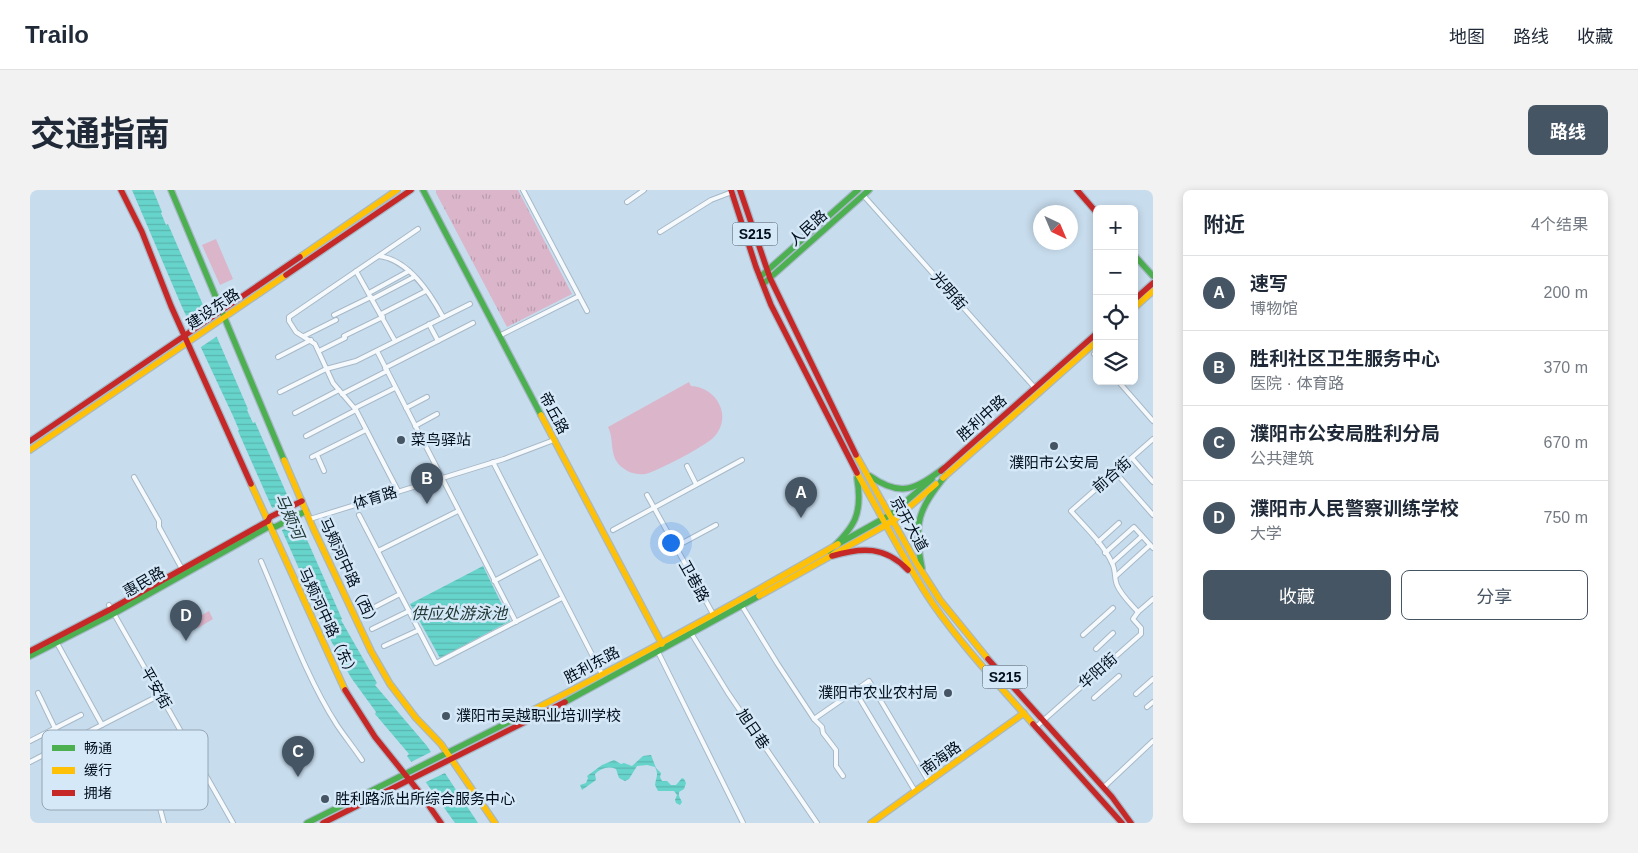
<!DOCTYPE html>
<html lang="zh">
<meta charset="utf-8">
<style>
:root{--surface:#fff;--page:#f2f2f3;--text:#1f2937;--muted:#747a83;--line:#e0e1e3;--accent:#465564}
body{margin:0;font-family:Helvetica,"Noto Sans SC",sans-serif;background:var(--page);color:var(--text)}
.controls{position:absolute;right:15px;top:15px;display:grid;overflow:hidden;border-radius:8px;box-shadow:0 2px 8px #0003}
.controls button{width:45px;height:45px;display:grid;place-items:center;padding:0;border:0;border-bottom:1px solid var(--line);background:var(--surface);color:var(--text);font:25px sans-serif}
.compass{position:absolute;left:1003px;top:15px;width:45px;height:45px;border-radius:50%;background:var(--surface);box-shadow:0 2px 8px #0003;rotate:136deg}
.you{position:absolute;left:640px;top:352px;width:18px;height:18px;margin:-12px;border:4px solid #fff;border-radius:50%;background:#1a73e8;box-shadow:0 0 0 8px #1a73e833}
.badge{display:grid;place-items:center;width:32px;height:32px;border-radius:50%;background:var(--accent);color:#fff;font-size:16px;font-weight:700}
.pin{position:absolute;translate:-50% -41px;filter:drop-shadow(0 1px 2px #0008)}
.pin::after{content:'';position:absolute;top:26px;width:18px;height:15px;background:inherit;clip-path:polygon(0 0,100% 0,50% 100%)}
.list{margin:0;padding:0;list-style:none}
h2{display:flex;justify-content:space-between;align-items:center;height:65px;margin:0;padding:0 20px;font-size:21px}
h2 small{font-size:16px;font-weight:400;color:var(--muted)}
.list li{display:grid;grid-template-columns:32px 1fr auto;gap:15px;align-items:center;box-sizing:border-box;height:75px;padding:0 20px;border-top:1px solid var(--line)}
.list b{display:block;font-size:19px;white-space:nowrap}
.list p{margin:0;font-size:16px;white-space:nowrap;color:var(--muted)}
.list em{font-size:16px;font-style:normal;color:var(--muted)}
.actions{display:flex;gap:10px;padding:15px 20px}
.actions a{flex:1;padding:11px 0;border:1px solid var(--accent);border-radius:8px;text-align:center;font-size:18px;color:var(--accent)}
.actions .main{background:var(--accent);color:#fff}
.icon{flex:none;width:28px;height:28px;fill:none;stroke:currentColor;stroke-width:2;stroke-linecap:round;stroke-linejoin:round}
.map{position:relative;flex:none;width:1123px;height:633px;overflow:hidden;border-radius:8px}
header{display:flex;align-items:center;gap:30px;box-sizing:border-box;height:70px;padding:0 25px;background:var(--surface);border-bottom:1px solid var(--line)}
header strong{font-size:24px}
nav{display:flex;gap:28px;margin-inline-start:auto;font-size:18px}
.intro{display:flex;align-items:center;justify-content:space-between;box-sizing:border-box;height:120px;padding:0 30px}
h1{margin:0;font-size:35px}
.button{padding:12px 22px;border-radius:8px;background:var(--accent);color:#fff;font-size:18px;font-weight:700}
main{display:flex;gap:30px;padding:0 30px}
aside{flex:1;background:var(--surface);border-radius:8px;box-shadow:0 2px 8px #0003}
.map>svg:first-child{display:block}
</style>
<header>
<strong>Trailo</strong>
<nav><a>地图</a><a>路线</a><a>收藏</a></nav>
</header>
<div class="intro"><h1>交通指南</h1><a class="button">路线</a></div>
<main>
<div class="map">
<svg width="1123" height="633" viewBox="0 0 1123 633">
<defs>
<pattern id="park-tufts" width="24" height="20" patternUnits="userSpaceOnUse" patternTransform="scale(1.25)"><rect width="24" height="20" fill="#dbb6ca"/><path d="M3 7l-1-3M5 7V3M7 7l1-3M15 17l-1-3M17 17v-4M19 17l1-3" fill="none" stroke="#ba9bad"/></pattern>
<pattern id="water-rules" width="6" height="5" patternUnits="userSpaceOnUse" patternTransform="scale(1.25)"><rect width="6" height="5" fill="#67d4cb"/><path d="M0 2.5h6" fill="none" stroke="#58b5ae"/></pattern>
</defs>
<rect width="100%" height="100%" fill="#c7dced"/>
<g fill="#dbb6ca">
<path d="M186,49L203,89L190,95L172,55Z"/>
<path d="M659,192L661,196C687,197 704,228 683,248C675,256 624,283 615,284C607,285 599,283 593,278C578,267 585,251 578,237Z"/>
<path d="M179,421L183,429L168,438L163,430Z"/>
</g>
<path fill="url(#park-tufts)" d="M406,0H488L542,104L477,137L406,3Z"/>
<g fill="url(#water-rules)">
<path d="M102,0H123L132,22L131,23L136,35L138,34L218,219L217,220L223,233L225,232L312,429L311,430L347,493L345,495L397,556L448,633H425L377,566L379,564L345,524L346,522L322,489L307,464L308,463L301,451L208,241L209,240L203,226L152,117Z"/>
<path d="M453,376L480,431L410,468L380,414Z"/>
<path d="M621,565L626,578L631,583L630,587L632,591H637L641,595H646L652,588L654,589L656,593L654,599L649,602V606L652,612L650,615L646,613L645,610L647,605L644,601H628L625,595C626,587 629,585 625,577L617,575L607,576L599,589L595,591L589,588L586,579C578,576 571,578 565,584L566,590L552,600L550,595L556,593L558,588L557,586L572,575L584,570L591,574L594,573L602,576L613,566Z"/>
</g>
<g fill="#c7dced">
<path d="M176,116L189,145L168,159L155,130Z"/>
<path d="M262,309L271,331L250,341L240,319Z"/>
<path d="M403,561L417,582L394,593L379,573Z"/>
</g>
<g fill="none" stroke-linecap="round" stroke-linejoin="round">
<defs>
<g id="street">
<path d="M493,0L557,121"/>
<path d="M833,5L1005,198"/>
<path d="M597,12L614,0"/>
<path d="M630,42L681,10L702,2"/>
<path d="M349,66C379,70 400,103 413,127"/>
<path d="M326,81L365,151"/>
<path d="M339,103L379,81"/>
<path d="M342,109L384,87"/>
<path d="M351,124L396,101"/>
<path d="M304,125L341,107"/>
<path d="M399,134L408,151"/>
<path d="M274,146L306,130"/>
<path d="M314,146L353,127"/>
<path d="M469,146L549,106"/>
<path d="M289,161L315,148"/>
<path d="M347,161L486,432"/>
<path d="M1064,164L1067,167"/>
<path d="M248,167L281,150"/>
<path d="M355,178L443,133"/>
<path d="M1088,191L1123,231"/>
<path d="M250,202L296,179L326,171L440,114"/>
<path d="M312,204L357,181"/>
<path d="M325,218L365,198"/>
<path d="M376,218L397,207"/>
<path d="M265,223L309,200"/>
<path d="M385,236L407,224"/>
<path d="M276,246L326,220"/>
<path d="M1123,249L1041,321C1055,337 1073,353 1082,373C1086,380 1084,388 1087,395C1091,405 1101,414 1108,422L1123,409"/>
<path d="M287,265L294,281"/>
<path d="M282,267L336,240"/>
<path d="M1102,268L1123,292"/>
<path d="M463,272L572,484"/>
<path d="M657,276L666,294"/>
<path d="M1086,283L1123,325"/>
<path d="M104,287L129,331V337L152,379"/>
<path d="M368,301L326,220L303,193L285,154L266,142L259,131V127L388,39"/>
<path d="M617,305L683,424"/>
<path d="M329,325L406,473L532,408"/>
<path d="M280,329L474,269L524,250"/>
<path d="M583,340L712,270"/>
<path d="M1068,352L1089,333"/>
<path d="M645,357L686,335"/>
<path d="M348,361L428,321"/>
<path d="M1075,363L1104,337L1123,358"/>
<path d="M231,371C254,424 276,487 307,535C315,547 324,558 332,570"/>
<path d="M1082,373L1112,346"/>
<path d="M1086,386L1120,355"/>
<path d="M464,391L511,366"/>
<path d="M79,415L203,633"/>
<path d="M712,416L747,473L784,529L839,491L899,592"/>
<path d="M335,422L370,404"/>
<path d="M342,439L379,421"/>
<path d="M661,443L698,503L787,633"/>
<path d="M1053,445L1083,418"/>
<path d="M27,453L72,535"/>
<path d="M354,456L389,440"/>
<path d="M1066,459L1083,443"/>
<path d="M628,462L713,633"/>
<path d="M825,501L885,601"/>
<path d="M8,503L33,555"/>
<path d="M1106,504L1123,489"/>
<path d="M1064,508L1089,486"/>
<path d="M1117,517L1123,512"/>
<path d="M784,529L792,537L793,543L806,560V576L813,586"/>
<path d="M1007,536L1111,444V438L1103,429L1108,422"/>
<path d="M0,551L51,525"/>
<path d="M0,572L130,505"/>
<path d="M121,589L130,608V618L134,633"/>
<path d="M1074,597L1123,551"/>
</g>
<g id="fast">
<path d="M141,0L254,270"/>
<path d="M393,0L511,225"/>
<path d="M1104,65L1123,86"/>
<path d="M730,87L828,0"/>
<path d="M733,94L839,0"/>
<path d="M840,286C871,308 886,299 914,278"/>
<path d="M240,336L245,337L276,321"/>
<path d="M808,354L860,325L902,289"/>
<path d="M799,361C825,337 833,324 827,288"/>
<path d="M892,378C883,333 888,320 916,285"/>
<path d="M0,466L83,424L240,336"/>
<path d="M535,512L729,406"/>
<path d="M277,633L503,520"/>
</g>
<g id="slow">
<path d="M270,67L367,0"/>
<path d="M1104,118L1123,101"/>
<path d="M511,225L632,454"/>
<path d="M0,260L256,85"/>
<path d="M826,265L887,374L910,410L958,469"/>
<path d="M254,270L284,340L341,461L360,494L386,528L411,554L465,633"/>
<path d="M827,283C852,326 875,373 903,414C933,457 969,495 1003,534"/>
<path d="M913,288L1067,151"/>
<path d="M221,294L315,500"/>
<path d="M729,406L863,331L906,294"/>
<path d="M503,520C606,468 708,412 808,354"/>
<path d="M841,633L994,523"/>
</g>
<g id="jam">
<path d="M91,0L112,42L141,116L221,294"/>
<path d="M701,0L726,77L741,115L827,283"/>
<path d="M710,0L740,88L826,265"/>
<path d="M1047,0L1067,23"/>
<path d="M256,85L381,0"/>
<path d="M1104,110L1123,93"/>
<path d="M0,251L270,67"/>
<path d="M911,281L1067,143"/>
<path d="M238,331L240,327L272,311"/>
<path d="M802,366C832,357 855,356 878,380"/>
<path d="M0,461L81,419L238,331"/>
<path d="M958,469L1082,607L1101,633"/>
<path d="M315,500L345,547L390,603L411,633"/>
<path d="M1003,534L1092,633"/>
<path d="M293,633L535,512"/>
</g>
</defs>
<use href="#street" stroke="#a7b9c8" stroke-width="6"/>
<use href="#fast" stroke="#a7b9c8" stroke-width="8"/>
<use href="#slow" stroke="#a7b9c8" stroke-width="8"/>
<use href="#jam" stroke="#a7b9c8" stroke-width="8"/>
<use href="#street" stroke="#f7fafc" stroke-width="4"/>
<use href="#fast" stroke="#4caf50" stroke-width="5.5"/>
<use href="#slow" stroke="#ffc107" stroke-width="5.5"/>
<use href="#jam" stroke="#c62828" stroke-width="5.5"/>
</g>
<g fill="#465564" stroke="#d5e8f8" stroke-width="2">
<circle cx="371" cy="250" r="5"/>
<circle cx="1024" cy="256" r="5"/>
<circle cx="918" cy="503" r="5"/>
<circle cx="416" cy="526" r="5"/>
<circle cx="295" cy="609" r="5"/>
</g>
<g text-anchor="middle" stroke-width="5" stroke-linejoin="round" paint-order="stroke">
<g fill="#d5e8f8" stroke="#404f5d" stroke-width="1">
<rect x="702.5" y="32.5" width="45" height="23" rx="4"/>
<rect x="952.5" y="475.5" width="45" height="23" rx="4"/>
</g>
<g font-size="14" font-weight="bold" fill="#000d1a">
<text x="725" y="49">S215</text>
<text x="975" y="492">S215</text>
</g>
<g font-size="15" fill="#000d1a" stroke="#d5e8f8">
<text transform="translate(778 38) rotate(-42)" y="5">人民路</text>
<text transform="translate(919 101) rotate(49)" y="5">光明街</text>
<text transform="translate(183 119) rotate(-34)" y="5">建设东路</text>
<text transform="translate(524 223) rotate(62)" y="5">帝丘路</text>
<text transform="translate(952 228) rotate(-42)" y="5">胜利中路</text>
<text transform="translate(1082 285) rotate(-41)" y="5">前合街</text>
<text transform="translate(345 308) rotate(-17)" y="5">体育路</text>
<text transform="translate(879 334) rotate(61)" y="5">京开大道</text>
<text transform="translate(319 383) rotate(65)" y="5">马颊河中路（西）</text>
<text transform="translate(664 391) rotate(61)" y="5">卫巷路</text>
<text transform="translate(114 392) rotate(-30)" y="5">惠民路</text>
<text transform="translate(298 433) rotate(65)" y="5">马颊河中路（东）</text>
<text transform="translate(562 475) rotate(-28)" y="5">胜利东路</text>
<text transform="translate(1068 481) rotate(-41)" y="5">华阳街</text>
<text transform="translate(126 498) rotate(60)" y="5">平安街</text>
<text transform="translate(723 539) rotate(56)" y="5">旭日巷</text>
<text transform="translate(911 568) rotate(-36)" y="5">南海路</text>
</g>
<g font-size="15" fill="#000d1a" stroke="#d5e8f8" text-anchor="start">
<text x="381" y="255">菜鸟驿站</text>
<text x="1024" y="278" text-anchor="middle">濮阳市公安局</text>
<text x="908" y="508" text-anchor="end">濮阳市农业农村局</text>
<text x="426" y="531">濮阳市吴越职业培训学校</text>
<text x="305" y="614">胜利路派出所综合服务中心</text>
</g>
<g font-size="16" font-style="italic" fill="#213935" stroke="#d5e8f8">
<text transform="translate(260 326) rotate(66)" y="6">马颊河</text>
<text x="429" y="429">供应处游泳池</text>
</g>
</g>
<rect x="12" y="540" width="166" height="80" rx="8" fill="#d5e8f8" stroke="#95a6b5" stroke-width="1"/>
<rect x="22" y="555" width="23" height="6" fill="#4caf50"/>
<rect x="22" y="577" width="23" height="7" fill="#ffc107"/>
<rect x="22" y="600" width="23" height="6" fill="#c62828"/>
<g font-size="14" fill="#000d1a">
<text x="54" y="563">畅通</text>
<text x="54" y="585">缓行</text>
<text x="54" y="608">拥堵</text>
</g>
</svg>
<div class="controls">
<button>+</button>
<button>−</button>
<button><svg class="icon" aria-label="locate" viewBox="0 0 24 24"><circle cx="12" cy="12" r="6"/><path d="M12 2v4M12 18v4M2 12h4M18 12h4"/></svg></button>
<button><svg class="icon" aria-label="layers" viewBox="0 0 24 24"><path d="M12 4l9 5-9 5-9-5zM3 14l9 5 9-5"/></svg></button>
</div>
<svg class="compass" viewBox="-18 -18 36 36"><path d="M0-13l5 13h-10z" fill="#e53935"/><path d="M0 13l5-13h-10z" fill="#747a83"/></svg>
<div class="you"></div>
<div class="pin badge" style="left:771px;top:328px">A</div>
<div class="pin badge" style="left:397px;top:314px">B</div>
<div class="pin badge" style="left:268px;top:587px">C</div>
<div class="pin badge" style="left:156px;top:451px">D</div>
</div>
<aside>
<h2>附近<small>4个结果</small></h2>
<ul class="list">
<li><span class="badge">A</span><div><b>速写</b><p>博物馆</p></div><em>200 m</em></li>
<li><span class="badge">B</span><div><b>胜利社区卫生服务中心</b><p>医院 · 体育路</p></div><em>370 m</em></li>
<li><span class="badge">C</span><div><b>濮阳市公安局胜利分局</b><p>公共建筑</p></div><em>670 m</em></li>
<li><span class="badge">D</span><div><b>濮阳市人民警察训练学校</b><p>大学</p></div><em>750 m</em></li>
</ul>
<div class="actions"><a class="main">收藏</a><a>分享</a></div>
</aside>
</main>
